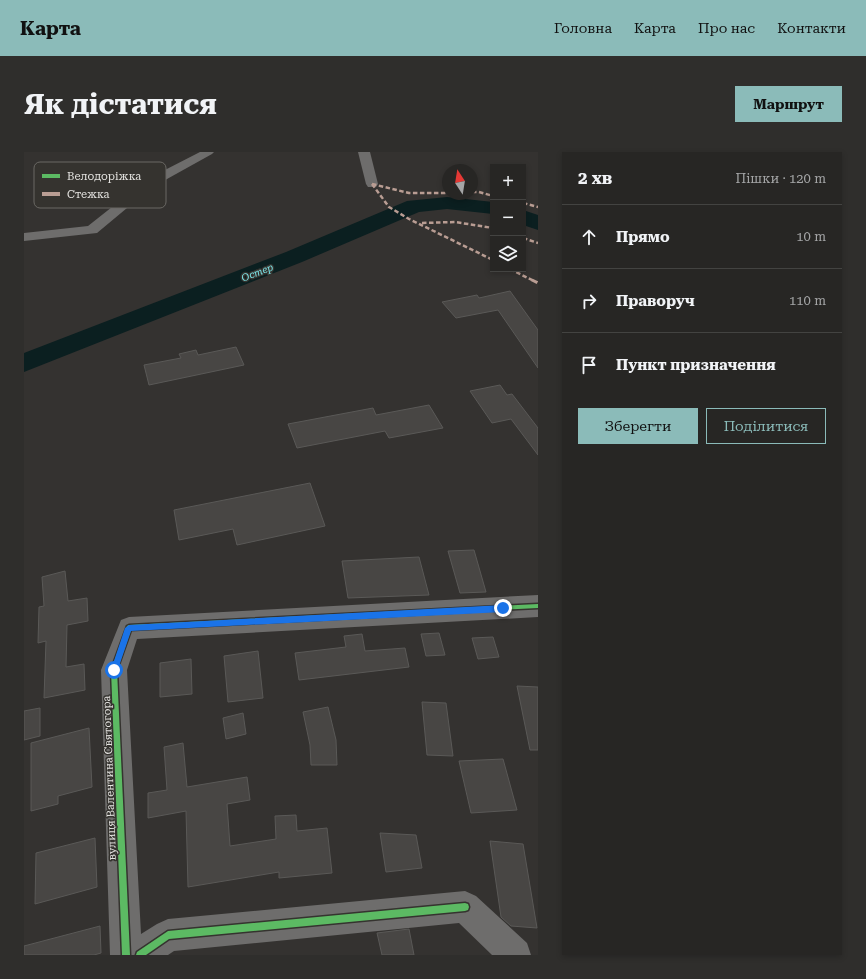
<!DOCTYPE html>
<html lang="uk">
<meta charset="utf-8">
<style>
:root{--surface:#272624;--page:#2f2e2c;--text:#f1f3f6;--muted:#a4a5a6;--line:#434341;--accent:#8bbbb9}
body{margin:0;font-family:"Roboto Serif",serif;background:var(--page);color:var(--text)}
.controls{position:absolute;right:12px;top:12px;display:grid;overflow:hidden;border-radius:0px;box-shadow:0 2px 6px #0003}
.controls button{width:36px;height:36px;display:grid;place-items:center;padding:0;border:0;border-bottom:1px solid var(--line);background:var(--surface);color:var(--text);font:20px sans-serif}
.compass{position:absolute;left:418px;top:12px;width:36px;height:36px;border-radius:50%;background:var(--surface);box-shadow:0 2px 6px #0003;rotate:348deg}
.stop{position:absolute;width:12px;height:12px;margin:-9px;border:3px solid #1a73e8;border-radius:50%;background:#fff}
.stop.end{background:#1a73e8;border-color:#fff;box-shadow:0 1px 4px #0008}
.list{margin:0;padding:0;list-style:none}
h2{display:flex;justify-content:space-between;align-items:center;height:52px;margin:0;padding:0 16px;font-size:17px}
h2 small{font-size:13px;font-weight:400;color:var(--muted)}
.list li{display:grid;grid-template-columns:26px 1fr auto;gap:12px;align-items:center;box-sizing:border-box;height:64px;padding:0 16px;border-top:1px solid var(--line)}
.list b{display:block;font-size:15px;white-space:nowrap}
.list em{font-size:13px;font-style:normal;color:var(--muted)}
.actions{display:flex;gap:8px;padding:12px 16px}
.actions a{flex:1;padding:9px 0;border:1px solid var(--accent);border-radius:0px;text-align:center;font-size:14px;color:var(--accent)}
.actions .main{background:var(--accent);color:#111}
.icon{flex:none;width:22px;height:22px;fill:none;stroke:currentColor;stroke-width:2;stroke-linecap:round;stroke-linejoin:round}
.map{position:relative;flex:none;width:514px;height:803px;overflow:hidden;border-radius:0px}
header{display:flex;align-items:center;gap:24px;box-sizing:border-box;height:56px;padding:0 20px;background:var(--accent);color:#111}
header strong{font-size:19px}
nav{display:flex;gap:22px;margin-inline-start:auto;font-size:14px}
.intro{display:flex;align-items:center;justify-content:space-between;box-sizing:border-box;height:96px;padding:0 24px}
h1{margin:0;font-size:28px}
.button{padding:10px 18px;border-radius:0px;background:var(--accent);color:#111;font-size:14px;font-weight:700}
main{display:flex;gap:24px;padding:0 24px}
aside{flex:1;background:var(--surface);border-radius:0px;box-shadow:0 2px 6px #0003}
.map>svg:first-child{display:block}
</style>
<header>
<strong>Карта</strong>
<nav><a>Головна</a><a>Карта</a><a>Про нас</a><a>Контакти</a></nav>
</header>
<div class="intro"><h1>Як дістатися</h1><a class="button">Маршрут</a></div>
<main>
<div class="map">
<svg width="514" height="803" viewBox="0 0 514 803">
<rect width="100%" height="100%" fill="#343230"/>
<g fill="none" stroke-linecap="round" stroke-linejoin="round">
<g fill="#0b1f20" fill-rule="evenodd">
<path d="M423,45L469,50V62L423,57L395,60L278,110L0,220V201L262,100L383,49Z"/>
<path d="M499,58L514,63V78L499,73Z"/>
</g>
</g>
<g fill="#484644" stroke="#5a5957">
<path d="M486,139L514,178V216L474,158L432,166L418,150L453,143L455,146Z"/>
<path d="M212,195L220,213L125,233L120,213L157,206L155,202L172,198L174,203Z"/>
<path d="M476,233L483,243L488,242L514,276V303L487,267L468,271L446,239Z"/>
<path d="M405,253L419,276L365,286L361,279L273,296L264,272L349,256L352,263Z"/>
<path d="M286,331L301,374L213,393L209,377L155,388L150,358Z"/>
<path d="M450,398L462,440L436,441L424,399Z"/>
<path d="M395,405L405,443L324,446L318,409Z"/>
<path d="M41,419L44,449L63,446L64,469L43,473L42,515L60,512L61,538L20,546L22,489L14,491L15,455L20,454L18,425Z"/>
<path d="M415,481L421,503L402,504L397,482Z"/>
<path d="M338,482L341,499L381,496L385,515L275,528L271,501L322,495L320,484Z"/>
<path d="M469,485L475,505L454,507L448,486Z"/>
<path d="M234,499L239,546L204,550L200,504Z"/>
<path d="M167,507L168,542L136,545V511Z"/>
<path d="M493,534L514,535V598H506Z"/>
<path d="M398,550L422,551L429,604L403,603Z"/>
<path d="M304,555L312,588L313,613H287L286,593L279,560Z"/>
<path d="M16,556V584L0,588V559Z"/>
<path d="M219,561L222,582L202,587L199,566Z"/>
<path d="M65,576L68,635L34,644V652L7,659V591Z"/>
<path d="M159,591L163,635L223,625L226,648L203,652L206,694L252,687L251,664L272,663L273,679L303,676L308,721L255,726V720L164,735L162,659L124,666V641L143,638L140,595Z"/>
<path d="M479,607L493,658L447,661L435,609Z"/>
<path d="M356,681L392,683L398,716L362,720Z"/>
<path d="M71,686L73,735L11,752L12,701Z"/>
<path d="M466,689L499,692L513,776L487,774L477,765Z"/>
<path d="M76,774L77,801L70,803H0V794Z"/>
<path d="M385,777L390,803H358L353,781Z"/>
</g>
<g fill="none" stroke-linecap="round" stroke-linejoin="round">
<g fill="#6e6d6c" fill-rule="evenodd">
<path d="M176,0H190L188,2L143,27L115,46L73,81L0,89V81L64,74L107,40L135,21Z"/>
<path d="M334,0H346L354,32L352,35H344L342,32Z"/>
<path d="M514,443V465L113,487L103,518L117,782L133,772L144,767L441,739L452,744L503,791L507,803H468L435,771L150,799L144,803H86L77,518L97,468L105,465Z"/>
</g>
<g stroke="#b99d93" stroke-width="2.5" stroke-dasharray="4.5 2.5" stroke-linecap="butt">
<path d="M348,32L365,55L385,67L469,108"/>
<path d="M348,32L385,41H424"/>
<path d="M448,40H455L469,44"/>
<path d="M499,51L514,55"/>
<path d="M398,71L431,70L469,76"/>
<path d="M499,86L514,91"/>
<path d="M486,117L510,129"/>
</g>
<path stroke="#b99d93" stroke-width="3" stroke-dasharray="6 3" stroke-linecap="butt" d="M508,128L514,131"/>
<defs>
<g id="cycleway">
<path d="M514,452V456L107,478L93,518L106,803H98L87,518L103,474L105,473Z"/>
<path d="M441,751L444,752L445,755L444,758L441,759L145,787L122,803H112L113,800L144,779Z"/>
</g>
</defs>
<use href="#cycleway" stroke="#35332f" stroke-width="3"/>
<use href="#cycleway" fill="#5cba63" fill-rule="evenodd"/>
</g>
<path fill="#1a73e8" d="M479,453L483,456L479,460L107,479L93,520H88L87,518L101,476L105,473Z"/>
<g text-anchor="middle" stroke-width="3" stroke-linejoin="round" paint-order="stroke">
<g font-size="10" font-style="italic" fill="#7be7ea" stroke="#35332f">
<text transform="translate(233 120) rotate(-21)" y="4">Остер</text>
</g>
<g font-size="11" fill="#e5e4e1" stroke="#35332f">
<text transform="translate(85 626) rotate(-92)" y="4">вулиця Валентина Святогора</text>
</g>
</g>
<rect x="10" y="10" width="132" height="46" rx="6" fill="#35332f" stroke="#6a6864" stroke-width="1"/>
<rect x="18" y="22" width="18" height="4" fill="#5cba63"/>
<rect x="18" y="40" width="18" height="4" fill="#b99d93"/>
<g font-size="11" fill="#e5e4e1">
<text x="43" y="28">Велодоріжка</text>
<text x="43" y="46">Стежка</text>
</g>
</svg>
<div class="controls">
<button>+</button>
<button>−</button>
<button><svg class="icon" aria-label="layers" viewBox="0 0 24 24"><path d="M12 4l9 5-9 5-9-5zM3 14l9 5 9-5"/></svg></button>
</div>
<svg class="compass" viewBox="-18 -18 36 36"><path d="M0-13l5 13h-10z" fill="#e53935"/><path d="M0 13l5-13h-10z" fill="#a4a5a6"/></svg>
<div class="stop" style="left:90px;top:518px"></div>
<div class="stop end" style="left:479px;top:456px"></div>
</div>
<aside>
<h2>2 хв<small>Пішки · 120 m</small></h2>
<ul class="list">
<li><svg class="icon" aria-label="ahead" viewBox="0 0 24 24"><path d="M12 20V5M6 11l6-6 6 6"/></svg><div><b>Прямо</b></div><em>10 m</em></li>
<li><svg class="icon" aria-label="right" viewBox="0 0 24 24"><path d="M7 20v-9h11M14 6l5 5-5 5"/></svg><div><b>Праворуч</b></div><em>110 m</em></li>
<li><svg class="icon" aria-label="arrive" viewBox="0 0 24 24"><path d="M6 21V4h12l-3 4 3 4H6"/></svg><div><b>Пункт призначення</b></div></li>
</ul>
<div class="actions"><a class="main">Зберегти</a><a>Поділитися</a></div>
</aside>
</main>
